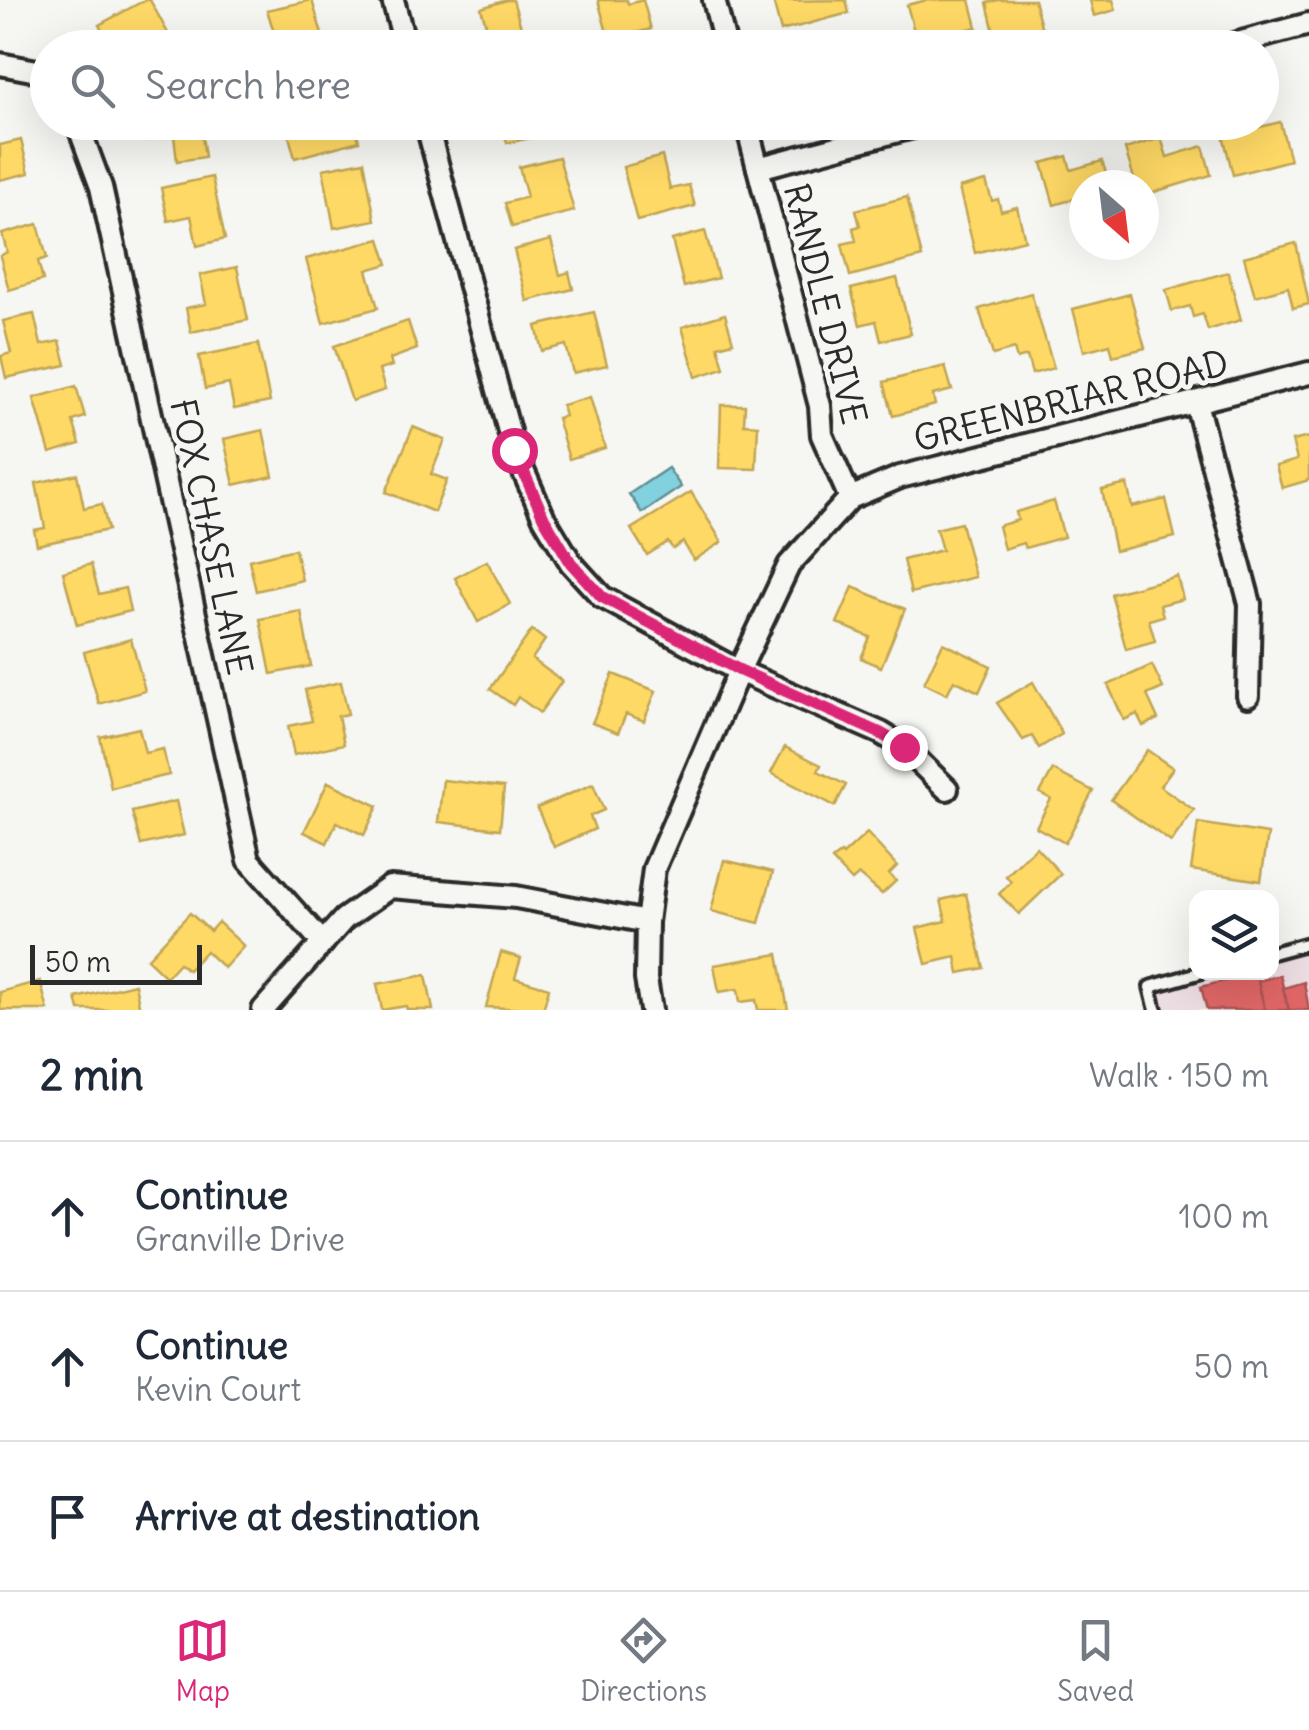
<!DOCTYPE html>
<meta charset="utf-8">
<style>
:root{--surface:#fff;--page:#f2f2f3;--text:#1f2937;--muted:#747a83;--line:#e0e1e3;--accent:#db2777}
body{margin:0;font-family:Delius,sans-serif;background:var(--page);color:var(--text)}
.controls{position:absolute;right:30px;bottom:30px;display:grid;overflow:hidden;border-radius:20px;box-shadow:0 10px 40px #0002}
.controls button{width:90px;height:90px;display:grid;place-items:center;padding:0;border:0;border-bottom:2px solid var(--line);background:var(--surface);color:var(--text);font:50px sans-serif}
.compass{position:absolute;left:1069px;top:170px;width:90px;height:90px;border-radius:50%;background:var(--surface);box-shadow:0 10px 40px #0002;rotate:152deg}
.scale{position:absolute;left:30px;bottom:25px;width:172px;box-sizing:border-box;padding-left:10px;border:5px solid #2b2b2b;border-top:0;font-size:28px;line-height:35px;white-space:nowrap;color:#2b2b2b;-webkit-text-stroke:8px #f6f6f2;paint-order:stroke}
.stop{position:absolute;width:30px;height:30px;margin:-22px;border:8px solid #db2777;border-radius:50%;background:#fff}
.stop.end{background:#db2777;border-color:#fff;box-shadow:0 2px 10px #0008}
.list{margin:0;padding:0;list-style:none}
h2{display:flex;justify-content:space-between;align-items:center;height:130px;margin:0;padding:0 40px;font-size:42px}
h2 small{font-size:32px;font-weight:400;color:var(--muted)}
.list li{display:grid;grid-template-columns:65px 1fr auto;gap:30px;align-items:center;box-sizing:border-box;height:150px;padding:0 40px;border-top:2px solid var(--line)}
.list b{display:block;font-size:38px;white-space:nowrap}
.list p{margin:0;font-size:32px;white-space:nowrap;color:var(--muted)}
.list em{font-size:32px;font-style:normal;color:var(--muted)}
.icon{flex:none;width:55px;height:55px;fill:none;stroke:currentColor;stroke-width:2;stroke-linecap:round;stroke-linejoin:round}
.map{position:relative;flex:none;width:1309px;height:1010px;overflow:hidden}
.search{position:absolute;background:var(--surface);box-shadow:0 10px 40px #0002;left:30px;right:30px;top:30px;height:110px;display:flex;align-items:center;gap:25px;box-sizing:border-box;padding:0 35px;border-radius:55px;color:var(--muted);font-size:38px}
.sheet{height:580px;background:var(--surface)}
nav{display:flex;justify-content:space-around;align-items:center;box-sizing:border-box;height:140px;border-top:2px solid var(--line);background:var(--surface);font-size:28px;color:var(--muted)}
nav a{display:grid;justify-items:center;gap:5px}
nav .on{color:var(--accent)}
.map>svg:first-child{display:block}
</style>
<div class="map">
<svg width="1309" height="1010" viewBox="0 0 1309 1010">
<rect width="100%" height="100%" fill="#f6f6f2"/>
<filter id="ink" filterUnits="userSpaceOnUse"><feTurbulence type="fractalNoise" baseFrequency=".01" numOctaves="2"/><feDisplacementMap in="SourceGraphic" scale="20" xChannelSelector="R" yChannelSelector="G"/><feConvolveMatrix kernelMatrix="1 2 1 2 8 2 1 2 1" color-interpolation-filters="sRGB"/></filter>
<g filter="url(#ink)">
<path fill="#ecdde3" d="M1309,943V1010H1156L1150,987L1202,973L1272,972V953Z"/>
<path fill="#82d1de" stroke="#5f8f96" stroke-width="2.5" d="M668,468L681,487L642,513L629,494Z"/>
<g fill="#ffd966" stroke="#bfa554" stroke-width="2.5">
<path d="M145,0H150L176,48H137L135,43L127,48H112L99,25Z"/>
<path d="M312,0L326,48H279L267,10Z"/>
<path d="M507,0H513L527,48H460L459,44L489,35L481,8Z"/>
<path d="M598,0H627L628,4L643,0L651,29L609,40Z"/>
<path d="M846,0L849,13L781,31L773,1Z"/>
<path d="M927,0H970L977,27L945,35L949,48H910L908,37L915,35L907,5Z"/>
<path d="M998,0H1034L1043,33L997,45L987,3Z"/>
<path d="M1090,0H1113L1116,10L1094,16Z"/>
<path d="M830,36L832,48H786L785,45Z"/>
<path d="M145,122H200L205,157L177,161L174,136L147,140Z"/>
<path d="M285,122H354L359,141L295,158Z"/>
<path d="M502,122H531L535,137L507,143Z"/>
<path d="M1245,122L1248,130L1280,122L1290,160L1233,175L1220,123Z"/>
<path d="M1161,138L1167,157L1203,146L1211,175L1144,195V185H1136L1125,149Z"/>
<path d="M21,140L29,173L0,180V145Z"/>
<path d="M662,156L670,189L689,185L695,206L637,221L623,167Z"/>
<path d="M1067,156L1071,170L1102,161L1110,185H1084V196L1054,205L1042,163Z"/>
<path d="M559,157L574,211L512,227L505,203L527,197L519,167Z"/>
<path d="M364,161L375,220L334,228L323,169Z"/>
<path d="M212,177L225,239L197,246L191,216L168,221L161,188Z"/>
<path d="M986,181L992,201L998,199L1001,211L1017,207L1025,240L975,253L959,188Z"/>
<path d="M907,197L922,257L850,276L842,244L856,241L853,228L860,226L856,210Z"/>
<path d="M38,224L47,258L38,261L43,280L9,290L0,256L7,252L2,234Z"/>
<path d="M705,231L718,278L684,287L672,240Z"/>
<path d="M380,239L388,264L367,270L378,308L323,323L306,259Z"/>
<path d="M551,240L560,275L569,272L573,289L527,301L514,250Z"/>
<path d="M1296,243L1309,304L1293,308L1288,287L1255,296L1244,257Z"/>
<path d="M237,267L248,320L191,332L186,308L206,304L200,275Z"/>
<path d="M1228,272L1241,320L1208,330L1203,314L1193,317L1190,306L1172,311L1166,290Z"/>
<path d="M897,278L911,334L881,341L876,321L860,325L851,289Z"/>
<path d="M1031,293L1054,368L1032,374L1027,356L1017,359L1014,349L993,355L979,309Z"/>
<path d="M1130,294L1145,348L1113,356L1110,344L1084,351L1073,309Z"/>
<path d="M594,312L607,365L573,373L566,345L542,351L536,326Z"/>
<path d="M34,314L41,345L60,341L66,365L6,378L1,356L11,353L3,321Z"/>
<path d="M725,314L733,342L718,346L724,368L696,377L682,327Z"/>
<path d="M408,321L417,349L390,359L392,366L379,370L385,390L352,401L334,346Z"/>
<path d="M258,344L270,402L234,409L229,384L205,389L199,356Z"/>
<path d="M945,366L952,390L933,395L935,405L893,416L884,382Z"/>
<path d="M76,386L85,417L73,421L80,444L50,453L34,398Z"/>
<path d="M590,397L605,448L569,459L557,418L565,416L562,405Z"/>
<path d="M721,405H745L744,424L758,425L756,469L719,468Z"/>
<path d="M413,427L445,440L431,474L447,480L434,512L386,492Z"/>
<path d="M263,430L273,476L234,485L224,439Z"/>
<path d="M1309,437V480L1282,488L1276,466L1297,460L1292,441Z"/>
<path d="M77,474L84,508L102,504L108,530L37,545L34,530L45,528L36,483Z"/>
<path d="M1127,484L1132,507L1166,499L1175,537L1115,551L1102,490Z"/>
<path d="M691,492L722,542L694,560L683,542L673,549L668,542L647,555L631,529Z"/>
<path d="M1054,501L1064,537L1025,548L1023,543L1004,549L998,526L1018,520L1016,512Z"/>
<path d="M961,523L975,577L911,593L903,560L942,550L936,529Z"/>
<path d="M295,549L302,580L256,591L249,560Z"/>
<path d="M487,561L510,604L478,622L455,578Z"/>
<path d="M91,564L99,594L125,588L130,611L77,625L63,572Z"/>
<path d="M1177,576L1183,599L1160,605L1163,616L1149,620L1155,641L1126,649L1111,594Z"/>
<path d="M853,587L905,609L881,667L861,658L870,637L837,623Z"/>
<path d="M301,611L311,666L271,674L260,619Z"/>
<path d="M532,630L545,640L532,659L562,681L540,713L518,697L513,705L490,689Z"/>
<path d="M131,639L145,691L99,704L84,652Z"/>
<path d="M943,643L991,666L979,692L954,680L947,694L924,683Z"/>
<path d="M1152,665L1163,688L1147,695L1158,719L1143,726L1137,714L1124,720L1108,685Z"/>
<path d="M613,674L656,691L644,721L626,714L618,733L592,723Z"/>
<path d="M341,682L348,714L338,716L344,744L294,755L288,726L312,721L305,690Z"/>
<path d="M1033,682L1062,734L1039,748L1032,736L1023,740L997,703Z"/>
<path d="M139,728L145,753L163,749L169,775L111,788L100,737Z"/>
<path d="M785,747L821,765L818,771L846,785L835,806L771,773Z"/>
<path d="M1147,750L1173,768L1160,786L1194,810L1171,842L1111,800Z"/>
<path d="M1053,770L1093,791L1065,843L1036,827L1051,799L1040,793Z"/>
<path d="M443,780L504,787L500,829L438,822Z"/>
<path d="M328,782L378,806L364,835L337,822L327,843L304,832Z"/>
<path d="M593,784L604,810L590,816L595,829L554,847L537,808Z"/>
<path d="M176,801L184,835L141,845L132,812Z"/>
<path d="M1198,823L1268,834L1261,881L1191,870Z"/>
<path d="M867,833L897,866L889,874L896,881L882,894L859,875L852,881L832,860L841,853L843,855Z"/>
<path d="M1036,847L1061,874L1019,914L999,894L1011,882L1006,876Z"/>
<path d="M724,860L773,872L759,923L711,911Z"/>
<path d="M966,894L984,968L959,973L956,957L926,964L917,928L946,921L941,900Z"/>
<path d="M190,913L210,931L218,922L244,946L224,968L206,951L188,970L179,963L166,977L147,959Z"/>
<path d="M501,952L521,958L515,978L549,988L543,1010L486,1007Z"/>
<path d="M778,954L788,1010H758L756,1000L740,1002L738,989L719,992L714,965Z"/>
<path d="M426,975L433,1010H407L406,1006L382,1010L377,984Z"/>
<path d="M40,981L48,1010H0V992Z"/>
<path d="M135,984L140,1010H79L76,998Z"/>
</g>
<g fill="#e06666" stroke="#aa5454" stroke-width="2.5">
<path d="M1256,973L1265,1010H1207L1201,987Z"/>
<path d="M1280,975L1289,1010H1265L1258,981Z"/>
<path d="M1304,982L1309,1010H1289L1283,988Z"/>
</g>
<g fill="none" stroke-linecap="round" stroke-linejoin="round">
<defs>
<g id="lane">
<path d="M1272,953L1309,943"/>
<path d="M1156,1010L1150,987L1202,972"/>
</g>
<g id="street">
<path d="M393,0L406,48"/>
<path d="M714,0L726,48"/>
<path d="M1219,48L1309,24"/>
<path d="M0,64L37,71L48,79"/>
<path d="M77,122L101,187L249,860L323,943"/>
<path d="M426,122L514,450L544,518L571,563L602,597L739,671L881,733L904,747L947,789"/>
<path d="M746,122L820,406L822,435L850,498"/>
<path d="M758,168L932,122"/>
<path d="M1196,403L1250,604L1248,696"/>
<path d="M263,1010L344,919L390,887L516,897L647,922"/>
<path d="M651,1010L646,979L647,922L654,869L739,671L789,565L850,498L900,477L1309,373"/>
</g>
</defs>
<use href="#lane" stroke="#2b2b2b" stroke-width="18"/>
<use href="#street" stroke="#2b2b2b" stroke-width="28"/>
<use href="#lane" stroke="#f6f6f2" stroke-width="10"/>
<use href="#street" stroke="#f6f6f2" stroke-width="20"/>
</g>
</g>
<g fill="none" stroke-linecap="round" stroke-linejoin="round" filter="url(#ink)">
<path stroke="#db2777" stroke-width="12" d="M514,450L544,518L571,563L602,597L739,670L880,733L904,747"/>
</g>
<g text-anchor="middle" stroke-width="10" stroke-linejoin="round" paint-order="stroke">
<g font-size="35" fill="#2b2b2b" stroke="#f6f6f2">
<text transform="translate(825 304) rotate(76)" y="12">RANDLE DRIVE</text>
<text transform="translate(1071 401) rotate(-14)" y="12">GREENBRIAR ROAD</text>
<text transform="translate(211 537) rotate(78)" y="12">FOX CHASE LANE</text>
</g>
</g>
</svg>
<div class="controls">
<button><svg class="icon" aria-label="layers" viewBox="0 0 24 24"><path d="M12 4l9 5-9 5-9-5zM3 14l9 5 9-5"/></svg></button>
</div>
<svg class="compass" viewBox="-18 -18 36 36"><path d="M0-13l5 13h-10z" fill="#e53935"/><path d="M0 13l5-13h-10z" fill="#747a83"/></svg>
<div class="scale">50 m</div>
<div class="stop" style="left:514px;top:450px"></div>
<div class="stop end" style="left:904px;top:747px"></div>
<div class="search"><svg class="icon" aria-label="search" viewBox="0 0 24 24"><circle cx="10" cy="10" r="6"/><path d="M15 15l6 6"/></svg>Search here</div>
</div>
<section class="sheet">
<h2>2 min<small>Walk · 150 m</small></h2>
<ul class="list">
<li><svg class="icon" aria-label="ahead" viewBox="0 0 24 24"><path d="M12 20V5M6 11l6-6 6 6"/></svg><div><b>Continue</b><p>Granville Drive</p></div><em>100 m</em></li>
<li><svg class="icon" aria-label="ahead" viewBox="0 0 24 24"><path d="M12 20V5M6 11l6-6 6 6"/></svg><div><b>Continue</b><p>Kevin Court</p></div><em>50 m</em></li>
<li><svg class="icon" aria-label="arrive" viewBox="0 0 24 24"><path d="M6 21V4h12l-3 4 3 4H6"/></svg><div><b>Arrive at destination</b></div></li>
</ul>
</section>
<nav>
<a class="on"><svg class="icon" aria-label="map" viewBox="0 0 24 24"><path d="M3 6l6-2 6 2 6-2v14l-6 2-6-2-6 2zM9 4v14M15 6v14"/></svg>Map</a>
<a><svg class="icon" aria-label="directions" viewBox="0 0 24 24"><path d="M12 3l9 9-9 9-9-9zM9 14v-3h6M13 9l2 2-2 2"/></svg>Directions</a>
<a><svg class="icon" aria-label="saved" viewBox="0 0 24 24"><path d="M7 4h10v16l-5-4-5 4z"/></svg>Saved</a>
</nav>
